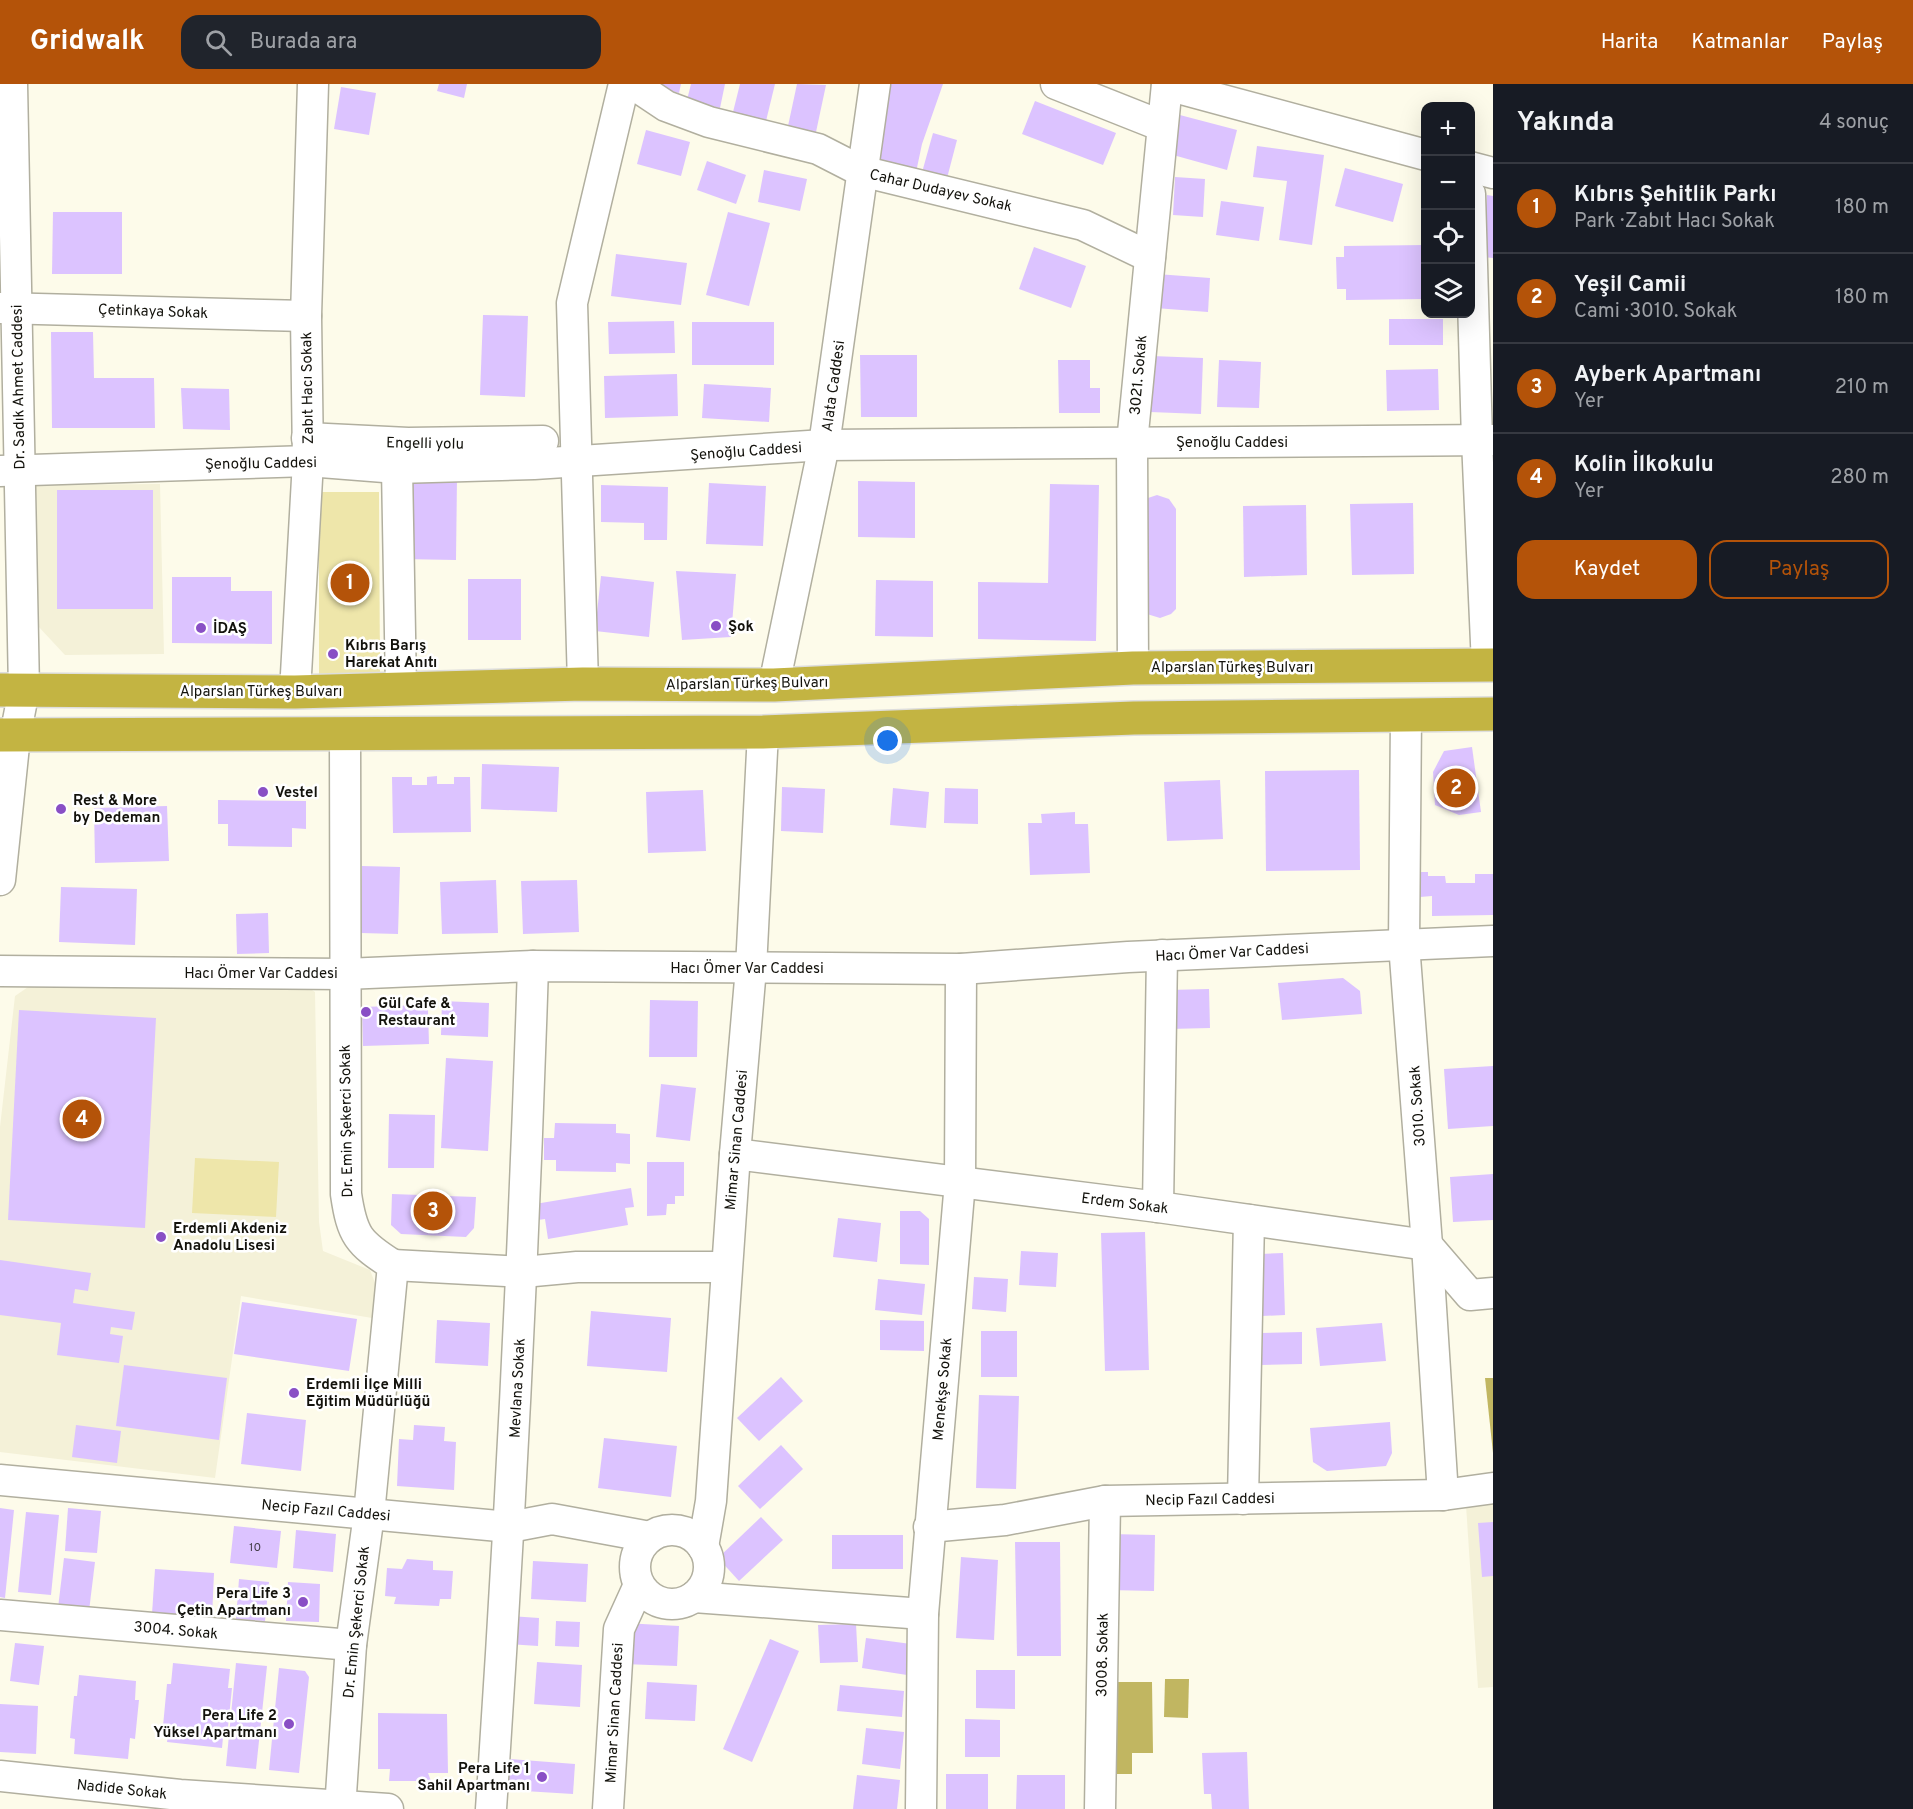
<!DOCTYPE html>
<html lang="tr">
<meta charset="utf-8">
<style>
:root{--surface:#171b24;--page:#20242c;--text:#f1f3f6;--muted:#9ea1a6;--line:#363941;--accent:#b45309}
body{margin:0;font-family:Overpass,sans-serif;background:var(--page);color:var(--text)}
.controls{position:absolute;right:18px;top:18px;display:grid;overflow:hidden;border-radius:12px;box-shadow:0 6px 24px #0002}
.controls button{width:54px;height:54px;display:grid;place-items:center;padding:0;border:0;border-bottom:2px solid var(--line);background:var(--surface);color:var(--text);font:30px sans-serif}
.you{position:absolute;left:888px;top:657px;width:21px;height:21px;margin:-15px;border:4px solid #fff;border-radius:50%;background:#1a73e8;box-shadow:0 0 0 9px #1a73e833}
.badge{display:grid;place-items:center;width:39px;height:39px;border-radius:50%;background:var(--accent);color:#fff;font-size:20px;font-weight:700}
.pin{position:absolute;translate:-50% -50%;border:3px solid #fff;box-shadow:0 2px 6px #0006}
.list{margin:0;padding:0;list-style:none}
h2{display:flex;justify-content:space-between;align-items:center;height:78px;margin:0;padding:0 24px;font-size:26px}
h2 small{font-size:20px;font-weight:400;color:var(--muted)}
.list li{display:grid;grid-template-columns:39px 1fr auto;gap:18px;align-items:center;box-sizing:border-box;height:90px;padding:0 24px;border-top:2px solid var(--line)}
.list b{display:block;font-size:22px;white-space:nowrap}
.list p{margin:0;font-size:20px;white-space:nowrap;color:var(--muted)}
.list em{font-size:20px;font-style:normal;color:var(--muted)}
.actions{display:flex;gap:12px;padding:18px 24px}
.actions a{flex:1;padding:14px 0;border:2px solid var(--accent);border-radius:18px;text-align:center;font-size:21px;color:var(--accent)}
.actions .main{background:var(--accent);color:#fff}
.icon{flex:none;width:33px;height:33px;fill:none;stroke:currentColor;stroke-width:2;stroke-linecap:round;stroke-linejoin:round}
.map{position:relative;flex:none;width:1493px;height:1725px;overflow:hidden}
header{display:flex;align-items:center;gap:36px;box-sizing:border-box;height:84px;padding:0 30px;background:var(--accent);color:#fff}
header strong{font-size:28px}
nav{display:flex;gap:33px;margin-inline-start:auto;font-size:21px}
.search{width:420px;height:54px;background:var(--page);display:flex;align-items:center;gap:15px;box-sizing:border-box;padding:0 21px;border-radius:18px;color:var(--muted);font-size:22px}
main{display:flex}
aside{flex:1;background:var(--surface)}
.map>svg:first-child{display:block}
</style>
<header>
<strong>Gridwalk</strong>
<div class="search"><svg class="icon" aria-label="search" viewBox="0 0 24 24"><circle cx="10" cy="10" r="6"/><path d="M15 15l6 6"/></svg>Burada ara</div>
<nav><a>Harita</a><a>Katmanlar</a><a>Paylaş</a></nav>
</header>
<main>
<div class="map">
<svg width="1493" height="1725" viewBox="0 0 1493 1725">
<rect width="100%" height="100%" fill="#fdfbea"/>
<g fill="#f4f1d8">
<path d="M160,400L164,570L65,571L38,542L36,401Z"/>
<path d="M296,896L315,908L319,1138L323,1167L370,1186L377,1204L372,1234L241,1212L215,1394L0,1368V1043L15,912L31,901Z"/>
<path d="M1493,1417V1603L1478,1604L1466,1421Z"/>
</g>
<g fill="#eee6aa">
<path d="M319,408H379L380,590H319Z"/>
<path d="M195,1074L279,1078L276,1133L192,1129Z"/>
</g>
<g fill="#c1b661">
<path d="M1485,1294H1493V1369Z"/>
<path d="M1165,1595H1189L1188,1634L1164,1633Z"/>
<path d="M1115,1598H1152L1153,1669H1132V1690H1117Z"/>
</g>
<g fill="#dcc3ff">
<path d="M439,0H467L464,14L437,7Z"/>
<path d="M649,0H681L679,9Z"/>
<path d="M691,0H725L720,24L687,16Z"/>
<path d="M740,0H775L766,37L733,28Z"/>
<path d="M797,0L826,1L816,48L788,42Z"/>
<path d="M886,0H943L922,60L915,93L875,83Z"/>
<path d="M341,3L376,9L369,51L334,45Z"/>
<path d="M1035,17L1116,49L1103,81L1022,50Z"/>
<path d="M1176,30L1237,46L1227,86L1166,69Z"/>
<path d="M646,46L690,58L681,92L637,80Z"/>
<path d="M933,49L957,56L946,98L921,92Z"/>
<path d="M1257,62L1324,71L1312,161L1279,156L1287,97L1253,93Z"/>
<path d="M707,77L746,91L736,120L697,106Z"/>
<path d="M1345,84L1403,100L1393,138L1335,122Z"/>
<path d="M764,86L807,95L800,127L758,118Z"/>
<path d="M1175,93L1205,95L1203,133L1173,131Z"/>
<path d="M1487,111L1493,112V174L1483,173Z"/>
<path d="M1221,117L1264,123L1259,157L1216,151Z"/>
<path d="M53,128H122V190H52Z"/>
<path d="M728,128L770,139L749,222L706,211Z"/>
<path d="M1425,161V215L1346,216V205H1337L1336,173H1344V162Z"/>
<path d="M1034,163L1086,182L1071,224L1019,205Z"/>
<path d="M616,170L687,179L681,221L611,212Z"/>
<path d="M1157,190L1210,194L1208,228L1155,224Z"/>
<path d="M483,231L528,232L525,313L480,311Z"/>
<rect x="1389" y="235" width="54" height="26"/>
<path d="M674,237L675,269L609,270L608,238Z"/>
<rect x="692" y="238" width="82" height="43"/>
<path d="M51,248H93L94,294H154L155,344H52Z"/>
<path d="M860,271H917V333H861Z"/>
<path d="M1152,272L1203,274L1201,330L1150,328Z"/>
<path d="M1058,276H1090V304H1100V329H1059Z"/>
<path d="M1219,276L1261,278L1259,324L1217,323Z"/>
<path d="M1438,285L1439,326L1387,327L1386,286Z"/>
<path d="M677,290L678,332L605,334L604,292Z"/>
<path d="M704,300L771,304L769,338L702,334Z"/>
<path d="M181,304L229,305L230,346L183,345Z"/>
<path d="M402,393L457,394L456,476L401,475Z"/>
<path d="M858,397L915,398V454L858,453Z"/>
<path d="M709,399L766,402L763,462L706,460Z"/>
<path d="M1050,400L1099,401L1096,557L978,555V498L1048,499Z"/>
<path d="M601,401L668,403L667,456H644V439L601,438Z"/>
<rect x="57" y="406" width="96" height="119"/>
<path d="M1157,411L1169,415L1176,425V525L1171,530L1160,534L1147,530L1145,415Z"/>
<path d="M1413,419L1414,490L1352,491L1350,420Z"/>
<path d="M1306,421L1307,491L1244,493L1243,422Z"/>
<path d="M676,487L736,490L731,553L682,556Z"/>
<path d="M601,492L654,498L649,553L595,547Z"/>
<path d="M172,493H231V507H272V560L172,559Z"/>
<rect x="468" y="495" width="53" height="61"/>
<path d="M876,496L933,497V553L875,552Z"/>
<path d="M1472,663L1481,728L1459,731L1435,721L1433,688L1444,667Z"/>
<path d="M482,680L559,683L557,728L481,725Z"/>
<path d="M1359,686L1360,786L1266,787L1265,687Z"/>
<path d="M437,692V700H454V693H470L471,748L393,749L392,693H412V701H427V693Z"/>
<path d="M1220,696L1223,755L1167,757L1164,698Z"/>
<path d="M782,703L825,705L823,749L781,747Z"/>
<path d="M893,704L929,708L926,744L890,741Z"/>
<path d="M945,704L978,705V740L944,739Z"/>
<path d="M703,706L706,767L648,769L646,708Z"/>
<path d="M218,716L306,717V745L292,744V763L228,762V740H218Z"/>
<path d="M167,722L169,777L95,779L94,724Z"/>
<path d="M1075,728V740H1088L1090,789L1030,791L1028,739H1042L1041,730Z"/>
<path d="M362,782L400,783L398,850L361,849Z"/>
<path d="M1419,788H1428V792H1445L1446,799H1475V790H1493V831L1432,832V812L1420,813Z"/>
<path d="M496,796L498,849L442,850L440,798Z"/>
<path d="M577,796L579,848L523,850L521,797Z"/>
<path d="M61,803L137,805L135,861L59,858Z"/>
<path d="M268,829L269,869L237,870L236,830Z"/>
<path d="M1343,894L1360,907L1362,930L1282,936L1278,899Z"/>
<path d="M1209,905L1210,944L1169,945L1168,906Z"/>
<path d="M650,916L698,917L697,973H649Z"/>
<path d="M442,917L489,919L488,953L441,951Z"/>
<path d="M422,921L428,926L429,960L363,962L362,923Z"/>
<path d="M19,926L156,934L145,1144L8,1136Z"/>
<path d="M446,974L493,977L488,1067L441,1064Z"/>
<path d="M1493,982V1042L1448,1045L1444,985Z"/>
<path d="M661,1000L696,1004L690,1057L656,1053Z"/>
<path d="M389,1030L435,1031L434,1084H388Z"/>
<path d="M555,1039L616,1040V1049L630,1050V1080L616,1079V1088L556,1087V1076H544V1054H554Z"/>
<path d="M647,1078H684V1112H675V1120H667L666,1131L647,1132Z"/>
<path d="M1493,1090V1136L1453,1138L1450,1093Z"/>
<path d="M631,1104L634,1123L625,1124L628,1141L548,1155L545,1135L538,1136L535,1120Z"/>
<path d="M392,1110L476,1113L474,1144L466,1153L401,1150L391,1141Z"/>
<path d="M900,1127H920L929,1135V1181L900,1180Z"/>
<path d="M838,1134L881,1139L877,1178L833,1173Z"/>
<path d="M1145,1148L1149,1286L1105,1287L1101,1149Z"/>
<path d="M1021,1167L1058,1169L1056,1203L1019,1201Z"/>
<path d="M1283,1169L1285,1231L1262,1232L1260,1170Z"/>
<path d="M0,1176L91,1189L88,1207L75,1205L73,1219L135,1228L132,1246L111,1243L110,1250L123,1252L119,1279L57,1271L61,1239L0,1231Z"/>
<path d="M974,1193L1008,1195L1006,1228L972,1225Z"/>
<path d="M878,1195L925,1200L922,1231L875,1226Z"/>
<path d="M242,1218L357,1235L349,1287L234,1270Z"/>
<path d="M591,1227L671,1234L667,1288L587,1282Z"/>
<path d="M437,1236L490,1239L488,1282L435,1279Z"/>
<path d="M880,1236L924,1237V1267L880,1266Z"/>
<path d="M1382,1239L1386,1277L1320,1282L1316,1244Z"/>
<rect x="981" y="1247" width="36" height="46"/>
<path d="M1302,1248V1280L1261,1281V1249Z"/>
<path d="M124,1281L227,1294L219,1356L116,1342Z"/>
<path d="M781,1293L803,1317L759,1357L737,1334Z"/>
<path d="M979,1311L1019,1312L1016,1405L976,1404Z"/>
<path d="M247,1329L306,1336L301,1387L241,1380Z"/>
<path d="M1390,1338L1392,1369L1386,1382L1327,1387L1313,1378L1310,1344Z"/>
<path d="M76,1341L121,1347L117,1379L72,1373Z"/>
<path d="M414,1341L445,1343L444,1357L456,1358L454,1406L397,1402L399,1355L413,1356Z"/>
<path d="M604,1354L677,1362L671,1413L598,1404Z"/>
<path d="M781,1361L803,1385L760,1425L738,1402Z"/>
<path d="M0,1424L14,1426L5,1514L0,1513Z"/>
<path d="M68,1424L101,1427L97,1469L65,1467Z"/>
<path d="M26,1428L59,1431L51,1511L18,1508Z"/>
<path d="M761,1433L783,1456L739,1497L718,1474Z"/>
<path d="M1493,1438V1492L1482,1493L1478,1439Z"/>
<path d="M234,1442L281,1447L277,1484L230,1479Z"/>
<path d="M296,1446L336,1450L333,1488L293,1484Z"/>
<path d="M1110,1450L1155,1451L1154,1507L1109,1506Z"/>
<rect x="832" y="1451" width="71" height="34"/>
<path d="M1015,1458H1060L1061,1572H1017Z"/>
<path d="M961,1473L998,1476L994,1556L956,1554Z"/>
<path d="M64,1474L95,1478L89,1527L58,1524Z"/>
<path d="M407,1475L433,1477V1486L453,1487L451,1515H440L439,1522L394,1520L396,1513L385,1512L387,1484L402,1485Z"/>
<path d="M533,1477L588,1480L586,1518L531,1515Z"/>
<path d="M155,1485L214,1489L212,1534L152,1530Z"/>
<path d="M239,1495L269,1498L265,1537L236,1535Z"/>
<path d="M288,1498L320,1500L319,1538L286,1537Z"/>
<path d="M510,1532L539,1534L538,1562L508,1560Z"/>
<path d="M556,1537L580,1538L579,1563L555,1562Z"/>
<path d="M624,1539L679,1542L677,1582L623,1580Z"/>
<path d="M856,1540L858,1578L820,1579L818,1541Z"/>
<path d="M866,1554L911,1560L907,1591L862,1584Z"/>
<path d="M770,1555L799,1567L752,1678L723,1665Z"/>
<path d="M15,1559L44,1562L39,1601L10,1597Z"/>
<path d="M537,1578L582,1581L580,1623L534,1620Z"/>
<path d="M173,1579L230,1585L228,1604H232L228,1643H224L222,1664L167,1658L169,1643L163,1642L167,1600H171Z"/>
<path d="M236,1579L267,1582L256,1685L226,1682Z"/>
<path d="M279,1584L305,1587L309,1593L299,1689L269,1686Z"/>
<path d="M976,1586H1015V1625L976,1624Z"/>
<path d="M79,1591L136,1597L135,1616H139L135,1655L130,1654L128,1675L74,1670L75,1655L70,1654L74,1612H77Z"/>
<path d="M647,1598L697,1601L695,1637L645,1635Z"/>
<path d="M840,1601L904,1607L902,1633L837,1627Z"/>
<path d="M0,1620L38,1622L36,1670L0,1668Z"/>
<path d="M378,1629L447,1630L448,1689H428L431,1697H389L390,1685H378Z"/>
<path d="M965,1635L1000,1636V1673H965Z"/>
<path d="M866,1644L904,1648L900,1685L862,1680Z"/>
<path d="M1247,1668L1249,1725H1212L1211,1710H1204L1202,1669Z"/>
<path d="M510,1675L575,1680L573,1710L508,1706Z"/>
<rect x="946" y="1690" width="42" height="35"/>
<path d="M857,1691L900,1696L897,1725H853Z"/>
<path d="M1017,1691H1065V1725H1016Z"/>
</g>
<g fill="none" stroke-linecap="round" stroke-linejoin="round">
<defs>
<g id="minor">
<path d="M633,0L666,22L709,38L818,65L861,87L1083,141L1150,173"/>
<path d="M1056,0L1162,42"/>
<path d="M1167,1L1426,71"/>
<path d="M1470,83L1493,89"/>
<path d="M1470,110L1477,356L1487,581"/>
<path d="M0,224L306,232"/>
<path d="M307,354L408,359L543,357"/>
<path d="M397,384L401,605"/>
<path d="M0,387L308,377L397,384L534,380L824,361L1493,356"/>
<path d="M1133,584L1132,359L1167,0"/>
<path d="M583,600L572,219L624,0"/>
<path d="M774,601L824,361L875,0"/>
<path d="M295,608L308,377L306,232L313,0"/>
<path d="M1406,632L1404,860L1427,1161L1443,1411"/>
<path d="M0,796L15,652L24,606L12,0"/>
<path d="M0,887L345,890L533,882L961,885L1128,873L1493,857"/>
<path d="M735,1070L1158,1123L1427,1161L1470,1211L1493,1209"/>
<path d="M1158,1123L1162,871"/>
<path d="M393,1181L523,1188L577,1183H726"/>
<path d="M0,1396L510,1443L552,1435L650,1453"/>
<path d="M1243,1415L1249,1136"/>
<path d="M929,1443L1005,1436L1105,1417L1443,1411L1493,1404"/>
<circle cx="672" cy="1483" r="37"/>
<path d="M703,1463L711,1417L735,1070L751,884L763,648"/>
<path d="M694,1513L923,1530"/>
<path d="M0,1531L351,1561"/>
<path d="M0,1692L180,1711L388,1725"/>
<path d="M340,1725L351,1561L369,1430L393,1181C358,1159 352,1151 346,1110L345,651"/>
<path d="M491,1725C510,1444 524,1163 533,882"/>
<path d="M608,1725L619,1545L639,1501"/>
<path d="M921,1725L923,1530L960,1098L961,885"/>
<path d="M1100,1725L1105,1417"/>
</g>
<g id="highway">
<path d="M0,606L295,608L583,600L774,601L1133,584L1493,581"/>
<path d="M0,651L763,648L1134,634L1493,630"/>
</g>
</defs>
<use href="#minor" stroke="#b1af9f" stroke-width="33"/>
<use href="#highway" stroke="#dededd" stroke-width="36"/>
<use href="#minor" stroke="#fff" stroke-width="30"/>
<use href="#highway" stroke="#c3b442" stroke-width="33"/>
</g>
<g fill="#894fc5" stroke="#fff" stroke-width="2">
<circle cx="716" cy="542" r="6"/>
<circle cx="201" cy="544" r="6"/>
<circle cx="333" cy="570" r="6"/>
<circle cx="263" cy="708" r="6"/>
<circle cx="61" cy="725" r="6"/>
<circle cx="366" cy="928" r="6"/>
<circle cx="161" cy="1153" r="6"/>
<circle cx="294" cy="1309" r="6"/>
<circle cx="303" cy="1518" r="6"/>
<circle cx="289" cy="1640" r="6"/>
<circle cx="542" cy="1693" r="6"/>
</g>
<g text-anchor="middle" stroke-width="5" stroke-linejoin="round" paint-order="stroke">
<g font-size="12" fill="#453e49">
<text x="255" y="1467">10</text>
</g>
<g font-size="15" fill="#13120c" stroke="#fff">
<text transform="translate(941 106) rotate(13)" y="5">Cahar Dudayev Sokak</text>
<text transform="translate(153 227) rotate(2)" y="5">Çetinkaya Sokak</text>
<text transform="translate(1138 291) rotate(-85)" y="5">3021. Sokak</text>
<text transform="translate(833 302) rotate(-82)" y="5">Alata Caddesi</text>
<text transform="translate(18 303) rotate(-91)" y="5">Dr. Sadık Ahmet Caddesi</text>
<text transform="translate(307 304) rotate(-91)" y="5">Zabıt Hacı Sokak</text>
<text x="1232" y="363">Şenoğlu Caddesi</text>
<text transform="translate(425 359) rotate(1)" y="5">Engelli yolu</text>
<text transform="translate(746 367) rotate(-4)" y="5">Şenoğlu Caddesi</text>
<text transform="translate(261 379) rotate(-1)" y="5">Şenoğlu Caddesi</text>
<text x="1232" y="588">Alparslan Türkeş Bulvarı</text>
<text transform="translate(747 599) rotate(-1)" y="5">Alparslan Türkeş Bulvarı</text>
<text x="261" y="612">Alparslan Türkeş Bulvarı</text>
<text transform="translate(1232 868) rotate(-3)" y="5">Hacı Ömer Var Caddesi</text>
<text x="747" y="889">Hacı Ömer Var Caddesi</text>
<text x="261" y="894">Hacı Ömer Var Caddesi</text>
<text transform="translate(1417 1022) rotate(-94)" y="5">3010. Sokak</text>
<text transform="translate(346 1037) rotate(-91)" y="5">Dr. Emin Şekerci Sokak</text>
<text transform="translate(736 1056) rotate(-85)" y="5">Mimar Sinan Caddesi</text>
<text transform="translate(1125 1119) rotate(7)" y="5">Erdem Sokak</text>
<text transform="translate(517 1304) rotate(-87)" y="5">Mevlana Sokak</text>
<text transform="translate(942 1305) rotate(-85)" y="5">Menekşe Sokak</text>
<text transform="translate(1210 1415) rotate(-1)" y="5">Necip Fazıl Caddesi</text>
<text transform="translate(326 1426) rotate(5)" y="5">Necip Fazıl Caddesi</text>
<text transform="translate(356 1538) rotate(-84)" y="5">Dr. Emin Şekerci Sokak</text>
<text transform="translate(176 1546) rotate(5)" y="5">3004. Sokak</text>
<text transform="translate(1102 1571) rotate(-89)" y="5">3008. Sokak</text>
<text transform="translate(614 1629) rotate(-87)" y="5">Mimar Sinan Caddesi</text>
<text transform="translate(122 1705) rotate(6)" y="5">Nadide Sokak</text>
</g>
<g font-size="15" font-weight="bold" fill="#13120c" stroke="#fff" text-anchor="start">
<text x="728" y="547">Şok</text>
<text x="213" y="549">İDAŞ</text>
<text x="345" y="566">Kıbrıs Barış<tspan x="345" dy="17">Harekat Anıtı</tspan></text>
<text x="275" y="713">Vestel</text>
<text x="73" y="721">Rest &amp; More<tspan x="73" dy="17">by Dedeman</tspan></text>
<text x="378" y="924">Gül Cafe &amp;<tspan x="378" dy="17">Restaurant</tspan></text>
<text x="173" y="1149">Erdemli Akdeniz<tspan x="173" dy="17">Anadolu Lisesi</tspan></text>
<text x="306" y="1305">Erdemli İlçe Milli<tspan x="306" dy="17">Eğitim Müdürlüğü</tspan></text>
<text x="291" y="1514" text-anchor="end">Pera Life 3<tspan x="291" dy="17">Çetin Apartmanı</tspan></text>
<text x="277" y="1636" text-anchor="end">Pera Life 2<tspan x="277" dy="17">Yüksel Apartmanı</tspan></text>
<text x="530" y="1689" text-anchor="end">Pera Life 1<tspan x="530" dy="17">Sahil Apartmanı</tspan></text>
</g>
</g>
</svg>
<div class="controls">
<button>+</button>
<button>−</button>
<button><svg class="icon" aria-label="locate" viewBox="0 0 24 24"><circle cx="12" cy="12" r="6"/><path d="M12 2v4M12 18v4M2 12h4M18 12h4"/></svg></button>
<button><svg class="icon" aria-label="layers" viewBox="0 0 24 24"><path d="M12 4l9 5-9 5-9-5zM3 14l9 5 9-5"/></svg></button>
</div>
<div class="you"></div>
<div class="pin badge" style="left:350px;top:499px">1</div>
<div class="pin badge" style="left:1456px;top:704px">2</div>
<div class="pin badge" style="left:433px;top:1127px">3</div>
<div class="pin badge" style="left:82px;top:1035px">4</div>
</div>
<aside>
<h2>Yakında<small>4 sonuç</small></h2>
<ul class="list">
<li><span class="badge">1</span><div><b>Kıbrıs Şehitlik Parkı</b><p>Park · Zabıt Hacı Sokak</p></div><em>180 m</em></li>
<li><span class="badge">2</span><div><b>Yeşil Camii</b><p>Cami · 3010. Sokak</p></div><em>180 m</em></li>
<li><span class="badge">3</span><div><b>Ayberk Apartmanı</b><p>Yer</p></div><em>210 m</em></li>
<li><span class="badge">4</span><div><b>Kolin İlkokulu</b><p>Yer</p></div><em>280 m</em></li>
</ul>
<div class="actions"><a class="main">Kaydet</a><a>Paylaş</a></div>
</aside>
</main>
